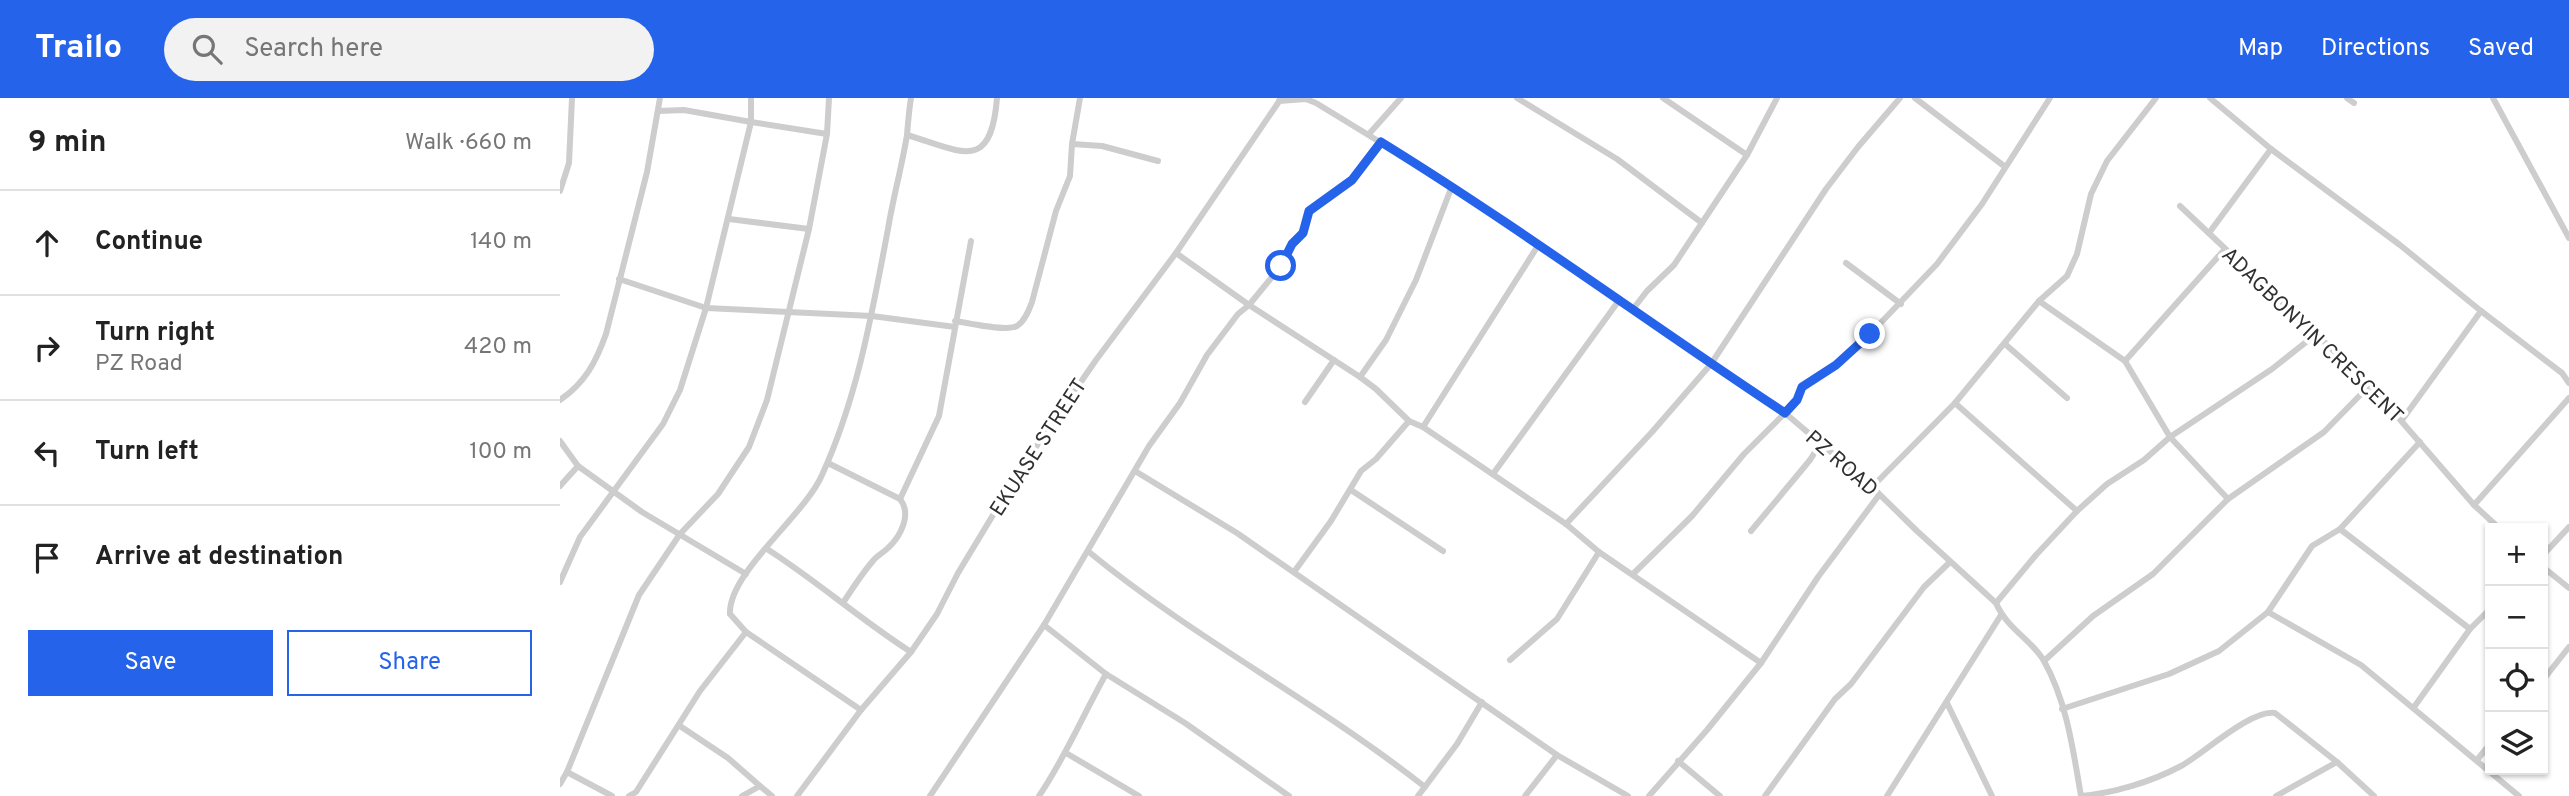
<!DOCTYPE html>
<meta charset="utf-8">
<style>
:root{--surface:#fff;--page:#f2f2f2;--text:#222;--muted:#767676;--line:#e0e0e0;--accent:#2563eb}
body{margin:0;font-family:Overpass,sans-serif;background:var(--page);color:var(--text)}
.controls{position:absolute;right:21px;bottom:21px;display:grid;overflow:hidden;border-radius:0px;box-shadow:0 2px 5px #0004}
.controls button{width:63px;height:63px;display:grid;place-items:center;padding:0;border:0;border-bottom:2px solid var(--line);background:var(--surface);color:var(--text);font:35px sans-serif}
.stop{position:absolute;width:21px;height:21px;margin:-16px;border:5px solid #2563eb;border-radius:50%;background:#fff}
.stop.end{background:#2563eb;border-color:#fff;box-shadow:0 2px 7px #0008}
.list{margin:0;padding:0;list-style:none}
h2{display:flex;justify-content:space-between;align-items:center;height:91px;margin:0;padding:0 28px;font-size:30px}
h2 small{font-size:23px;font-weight:400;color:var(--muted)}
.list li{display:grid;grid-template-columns:46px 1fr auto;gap:21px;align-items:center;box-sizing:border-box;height:105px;padding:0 28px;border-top:2px solid var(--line)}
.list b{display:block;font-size:26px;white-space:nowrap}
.list p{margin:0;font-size:23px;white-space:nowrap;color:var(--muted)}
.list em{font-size:23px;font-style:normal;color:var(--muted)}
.actions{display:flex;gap:14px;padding:21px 28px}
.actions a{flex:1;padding:16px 0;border:2px solid var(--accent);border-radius:0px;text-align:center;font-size:24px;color:var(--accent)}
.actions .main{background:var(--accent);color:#fff}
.icon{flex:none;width:38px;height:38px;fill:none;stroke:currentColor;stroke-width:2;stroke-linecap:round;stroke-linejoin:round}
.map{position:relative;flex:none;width:2009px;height:698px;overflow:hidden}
header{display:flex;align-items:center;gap:42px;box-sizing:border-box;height:98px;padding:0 35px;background:var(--accent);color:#fff}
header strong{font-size:33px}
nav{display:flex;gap:38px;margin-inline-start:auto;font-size:24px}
.search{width:490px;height:63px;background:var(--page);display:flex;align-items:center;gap:18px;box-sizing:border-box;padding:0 24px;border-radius:38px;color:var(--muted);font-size:26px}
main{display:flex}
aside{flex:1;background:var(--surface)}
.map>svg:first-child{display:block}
</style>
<header>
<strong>Trailo</strong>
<div class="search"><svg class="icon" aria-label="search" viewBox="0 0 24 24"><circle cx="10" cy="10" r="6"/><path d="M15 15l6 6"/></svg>Search here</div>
<nav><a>Map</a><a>Directions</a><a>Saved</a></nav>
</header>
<main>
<aside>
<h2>9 min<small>Walk · 660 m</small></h2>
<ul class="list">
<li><svg class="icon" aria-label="ahead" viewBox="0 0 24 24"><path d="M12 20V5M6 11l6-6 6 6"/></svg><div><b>Continue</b></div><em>140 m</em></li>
<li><svg class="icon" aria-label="right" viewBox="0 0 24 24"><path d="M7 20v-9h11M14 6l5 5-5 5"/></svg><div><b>Turn right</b><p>PZ Road</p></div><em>420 m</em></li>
<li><svg class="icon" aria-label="left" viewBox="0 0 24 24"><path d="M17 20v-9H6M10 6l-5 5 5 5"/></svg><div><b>Turn left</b></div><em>100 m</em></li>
<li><svg class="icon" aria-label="arrive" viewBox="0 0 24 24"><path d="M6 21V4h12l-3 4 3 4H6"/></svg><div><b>Arrive at destination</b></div></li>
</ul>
<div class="actions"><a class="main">Save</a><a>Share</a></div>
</aside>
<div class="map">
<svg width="2009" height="698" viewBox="0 0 2009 698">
<rect width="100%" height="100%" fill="#fff"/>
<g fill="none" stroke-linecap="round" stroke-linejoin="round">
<g stroke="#cdcdcd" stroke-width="6">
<path d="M957,0L1057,61L1142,125"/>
<path d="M1103,0L1187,57"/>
<path d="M1355,0L1444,68"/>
<path d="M1650,0L1711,51L1840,147L1921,213L2002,275L2009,285"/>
<path d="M1787,0L1794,5"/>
<path d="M1933,0L2009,140"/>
<path d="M719,3L746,1L756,5L892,88L1225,315L1312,389L1357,433L1436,505C1447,531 1472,542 1484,563C1507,604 1513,652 1521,698"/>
<path d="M98,13L124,12L191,24V0"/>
<path d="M809,36L841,0"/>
<path d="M347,37C401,53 431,76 437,0"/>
<path d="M512,46L542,48L598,63"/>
<path d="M0,93L9,65L12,0"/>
<path d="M1620,108L1810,287L1914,407L1939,430"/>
<path d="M169,121L249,131"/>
<path d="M1649,135L1711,51"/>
<path d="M616,155L689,207L800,279L816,291L849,323L863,329L1006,426L1039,454L1201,565"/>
<path d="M1286,165L1341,206"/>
<path d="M59,181L146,210L312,218L395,229"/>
<path d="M1479,203L1565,263L1610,339L1668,401"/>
<path d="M1073,211L1087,193L1114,167L1187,57L1217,0"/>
<path d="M395,223C409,225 446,234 457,228C465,223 469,212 472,204L496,113L510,78L512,46L520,0"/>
<path d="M1445,246L1507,300"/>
<path d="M1565,263L1665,151"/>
<path d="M800,279L826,242L856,182L892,88"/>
<path d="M0,302C25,285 36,264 46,236L87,74L100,0"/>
<path d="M745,304L774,262"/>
<path d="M1395,305L1517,413"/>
<path d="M1842,322L1921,213"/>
<path d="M863,329L979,146"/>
<path d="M0,343L18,368"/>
<path d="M268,365L340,401C352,416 341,438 328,450C323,455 316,458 312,464C301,477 292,491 283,505"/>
<path d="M575,373L677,435L997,657L1068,698"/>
<path d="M933,376L1060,201"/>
<path d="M0,388L18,368L82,414L186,476"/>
<path d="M1312,389L1395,305L1479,203L1507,178L1517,156L1531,96L1547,63L1596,0"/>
<path d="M791,392L883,453"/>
<path d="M340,401L379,318L411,143"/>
<path d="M1914,407L2009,300"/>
<path d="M1006,426L1092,334L1151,266L1266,91L1298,49L1340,0"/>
<path d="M1780,431L1910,531"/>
<path d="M1191,433L1250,362L1260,346"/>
<path d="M207,451C257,483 301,522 351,554"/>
<path d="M529,454C635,541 757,604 865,689"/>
<path d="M1983,457L2009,429"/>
<path d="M1983,469L2009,490"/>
<path d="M734,474L771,423L801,373L816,361L849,323"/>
<path d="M1073,476L1132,418L1184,356L1225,315L1237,301L1243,289L1276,267L1310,236L1377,166L1422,106L1490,0"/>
<path d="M0,484L20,439L103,326L120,292L146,210L191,24L267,36"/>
<path d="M1436,505L1476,457L1517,413L1547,386L1584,362L1610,339L1712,271L1755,237"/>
<path d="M1708,514L1801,567L1959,698"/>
<path d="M484,527L546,576L625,625L729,698"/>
<path d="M950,562L997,521L1039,454"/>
<path d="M1484,563L1533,518L1593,476L1668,401L1764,334L1810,287"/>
<path d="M1983,582L2009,549"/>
<path d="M1387,605L1432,698"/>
<path d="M1854,609L1910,531L1930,511"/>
<path d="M1502,611L1609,576L1659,553L1708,514L1752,448L1780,431L1860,344"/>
<path d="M301,612L186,534L170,516C168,475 245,417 262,377C298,298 312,215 328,131C333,100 342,68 347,37C348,25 349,12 351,0"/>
<path d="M120,628L168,660L200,688"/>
<path d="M506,655L579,698"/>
<path d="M1917,662L1930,646"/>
<path d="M1118,663L1160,698"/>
<path d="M7,674L52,698"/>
<path d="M0,686L7,674L79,497L120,436L158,396L189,349L207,302L249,131L267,36L269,0"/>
<path d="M69,698L76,694L140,593L186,534"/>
<path d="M182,698L200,688L212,698"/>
<path d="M237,698L301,612L351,554L377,516L398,475L462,369L536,262L616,155L720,2"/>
<path d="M370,698L484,527L589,348L620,305L647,257L678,216L689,207L721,168L732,146L743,135L749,113L792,82L821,44"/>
<path d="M479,698C505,660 523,617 546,576"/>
<path d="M858,698L897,646L922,604"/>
<path d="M965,698L997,657"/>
<path d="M1089,698L1147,632L1201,565L1258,479L1319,397"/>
<path d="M1205,698L1275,601L1291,586L1364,489L1390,464"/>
<path d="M1327,698L1441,517"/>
<path d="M1521,698C1554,695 1591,684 1621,668C1643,656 1691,611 1715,615L1777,664"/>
<path d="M1716,698L1777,664L1814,698"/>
</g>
</g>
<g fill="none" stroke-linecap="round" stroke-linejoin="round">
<path stroke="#2563eb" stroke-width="9" d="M721,168L732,146L743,135L749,113L792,82L821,44C959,129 1090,226 1225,315L1237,302L1242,289L1276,267L1310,236"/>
</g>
<g text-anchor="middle" stroke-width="7" stroke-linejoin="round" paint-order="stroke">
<g font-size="21" fill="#303030" stroke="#fff">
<text transform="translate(1753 237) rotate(44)" y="7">ADAGBONYIN CRESCENT</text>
<text transform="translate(478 349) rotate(-57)" y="7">EKUASE STREET</text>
<text transform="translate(1282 365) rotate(41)" y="7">PZ ROAD</text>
</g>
</g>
</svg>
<div class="controls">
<button>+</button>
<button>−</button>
<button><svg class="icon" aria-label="locate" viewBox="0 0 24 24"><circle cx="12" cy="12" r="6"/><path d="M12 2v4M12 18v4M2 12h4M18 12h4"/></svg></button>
<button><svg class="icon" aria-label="layers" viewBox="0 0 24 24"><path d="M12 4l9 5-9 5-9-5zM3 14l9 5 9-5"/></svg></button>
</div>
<div class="stop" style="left:721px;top:168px"></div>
<div class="stop end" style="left:1310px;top:236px"></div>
</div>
</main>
